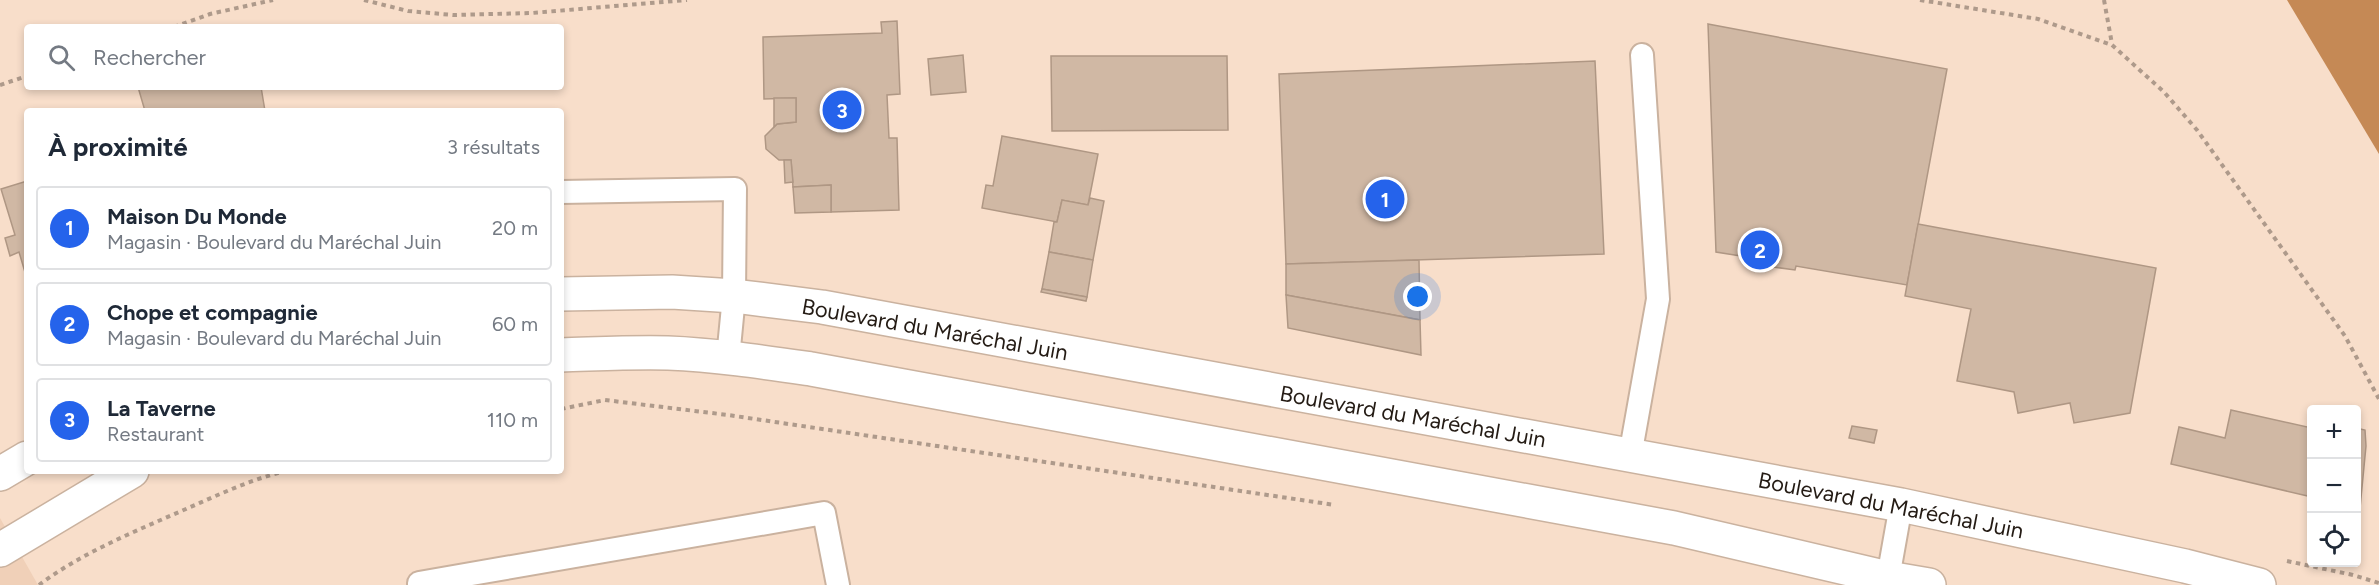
<!DOCTYPE html>
<html lang="fr">
<meta charset="utf-8">
<style>
:root{--surface:#fff;--page:#f2f2f3;--text:#1f2937;--muted:#747a83;--line:#e0e1e3;--accent:#2563eb}
body{margin:0;font-family:Figtree,sans-serif;background:var(--page);color:var(--text)}
.controls{position:absolute;right:18px;bottom:18px;display:grid;overflow:hidden;border-radius:6px;box-shadow:0 3px 9px #0003}
.controls button{width:54px;height:54px;display:grid;place-items:center;padding:0;border:0;border-bottom:2px solid var(--line);background:var(--surface);color:var(--text);font:30px sans-serif}
.you{position:absolute;left:1418px;top:297px;width:21px;height:21px;margin:-15px;border:4px solid #fff;border-radius:50%;background:#1a73e8;box-shadow:0 0 0 9px #1a73e833}
.badge{display:grid;place-items:center;width:39px;height:39px;border-radius:50%;background:var(--accent);color:#fff;font-size:20px;font-weight:700}
.pin{position:absolute;translate:-50% -50%;border:3px solid #fff;box-shadow:0 2px 6px #0006}
.list{margin:0;padding:0;list-style:none}
h2{display:flex;justify-content:space-between;align-items:center;height:78px;margin:0;padding:0 24px;font-size:26px}
h2 small{font-size:20px;font-weight:400;color:var(--muted)}
.list li{display:grid;grid-template-columns:39px 1fr auto;gap:18px;align-items:center;box-sizing:border-box;height:84px;margin:0 12px 12px;padding:0 12px;border:2px solid var(--line);border-radius:6px}
.list b{display:block;font-size:22px;white-space:nowrap}
.list p{margin:0;font-size:20px;white-space:nowrap;color:var(--muted)}
.list em{font-size:20px;font-style:normal;color:var(--muted)}
.icon{flex:none;width:33px;height:33px;fill:none;stroke:currentColor;stroke-width:2;stroke-linecap:round;stroke-linejoin:round}
.map{position:relative;flex:none;width:2379px;height:585px;overflow:hidden}
.search{position:absolute;background:var(--surface);box-shadow:0 3px 9px #0003;left:24px;top:24px;width:540px;height:66px;display:flex;align-items:center;gap:15px;box-sizing:border-box;padding:0 21px;border-radius:6px;color:var(--muted);font-size:22px}
.panel{position:absolute;background:var(--surface);box-shadow:0 3px 9px #0003;left:24px;top:108px;width:540px;height:366px;border-radius:6px}
.map>svg:first-child{display:block}
</style>
<div class="map">
<svg width="2379" height="585" viewBox="0 0 2379 585">
<rect width="100%" height="100%" fill="#f8deca"/>
<path fill="#f0d0b8" d="M0,518L38,585H0Z"/>
<path fill="#c58955" d="M2287,0H2379V154Z"/>
<g fill="#d0b8a4" stroke="#af9784" stroke-width="1.5">
<path d="M897,21L900,94L887,95L889,138H897L899,210L831,212V185L793,187L791,160H779L766,149L765,136L777,124L796,122V98L764,99L763,37L882,33L881,22Z"/>
<path d="M1708,24L1947,69L1907,285L1796,266L1795,270L1752,264L1753,258L1716,252Z"/>
<path d="M963,55L966,92L931,95L928,59Z"/>
<path d="M1051,56H1227L1228,130L1052,131Z"/>
<path d="M1595,61L1604,254L1286,264L1279,74Z"/>
<path d="M138,87H261L265,111H145Z"/>
<path d="M774,98H796V122L777,124L774,127Z"/>
<path d="M1002,136L1098,154L1088,205L1062,200L1057,222L982,208L986,185L993,186Z"/>
<path d="M784,160H791L793,182L785,183Z"/>
<path d="M27,181V279L19,252L10,256L5,238L15,235L1,189Z"/>
<path d="M831,185V212L795,213L793,187Z"/>
<path d="M1090,198L1104,201L1093,260L1049,252L1054,222H1057L1062,200L1088,205Z"/>
<path d="M1918,224L2156,268L2130,413L2074,423L2070,403L2018,413L2014,392L1957,381L1971,309L1905,296Z"/>
<path d="M1049,252L1093,260L1087,297L1042,289Z"/>
<path d="M1419,260L1420,320L1286,295V264Z"/>
<path d="M1042,289L1087,297L1086,301L1041,292Z"/>
<path d="M1286,295L1420,320L1421,355L1288,328Z"/>
<path d="M2231,410L2312,428V497L2171,464L2179,427L2225,438Z"/>
<path d="M1852,426L1877,430L1874,443L1849,438Z"/>
<path d="M2356,428L2365,430L2366,446L2360,508L2356,507Z"/>
</g>
<g fill="none" stroke-linecap="round" stroke-linejoin="round">
<defs>
<g id="lane">
<path d="M561,192L735,189L734,296L728,358"/>
<path d="M1630,456L1658,299L1642,55"/>
<path d="M1888,578L1901,505"/>
<path d="M419,585V583L824,513L838,585"/>
</g>
<g id="secondary">
<path d="M561,294L672,292L734,296L822,307L1901,505L2185,566L2259,585"/>
<path d="M561,355C597,354 632,352 668,353C716,355 763,362 811,369L1674,528L1888,578L1929,585"/>
<path d="M0,474L27,458"/>
<path d="M0,550L132,471"/>
</g>
</defs>
<use href="#lane" stroke="#cab29f" stroke-width="26"/>
<use href="#secondary" stroke="#cab29f" stroke-width="36"/>
<g stroke="#ae9a8b" stroke-width="4" stroke-dasharray="4.5 4.5" stroke-linecap="butt">
<path d="M364,0L408,11L453,15L532,13L687,0"/>
<path d="M1920,0L2038,19L2112,45L2164,92L2197,130L2345,336L2379,399"/>
<path d="M2104,0L2112,44"/>
<path d="M174,27L210,14L273,0"/>
<path d="M0,85L27,76"/>
<path d="M561,409L605,400L728,415L1335,505"/>
<path d="M2287,561L2353,575L2379,583"/>
<path d="M39,585C80,554 131,533 179,512C214,497 248,480 286,471"/>
</g>
<use href="#lane" stroke="#fff" stroke-width="22"/>
<use href="#secondary" stroke="#fff" stroke-width="33"/>
</g>
<g text-anchor="middle" stroke-width="6" stroke-linejoin="round" paint-order="stroke">
<g font-size="22" fill="#241b14" stroke="#fff">
<text transform="translate(935 329) rotate(10)" y="8">Boulevard du Maréchal Juin</text>
<text transform="translate(1413 416) rotate(10)" y="8">Boulevard du Maréchal Juin</text>
<text transform="translate(1891 505) rotate(11)" y="8">Boulevard du Maréchal Juin</text>
</g>
</g>
</svg>
<div class="controls">
<button>+</button>
<button>−</button>
<button><svg class="icon" aria-label="locate" viewBox="0 0 24 24"><circle cx="12" cy="12" r="6"/><path d="M12 2v4M12 18v4M2 12h4M18 12h4"/></svg></button>
</div>
<div class="you"></div>
<div class="pin badge" style="left:1385px;top:199px">1</div>
<div class="pin badge" style="left:1760px;top:250px">2</div>
<div class="pin badge" style="left:842px;top:110px">3</div>
<div class="search"><svg class="icon" aria-label="search" viewBox="0 0 24 24"><circle cx="10" cy="10" r="6"/><path d="M15 15l6 6"/></svg>Rechercher</div>
<section class="panel">
<h2>À proximité<small>3 résultats</small></h2>
<ul class="list">
<li><span class="badge">1</span><div><b>Maison Du Monde</b><p>Magasin · Boulevard du Maréchal Juin</p></div><em>20 m</em></li>
<li><span class="badge">2</span><div><b>Chope et compagnie</b><p>Magasin · Boulevard du Maréchal Juin</p></div><em>60 m</em></li>
<li><span class="badge">3</span><div><b>La Taverne</b><p>Restaurant</p></div><em>110 m</em></li>
</ul>
</section>
</div>
